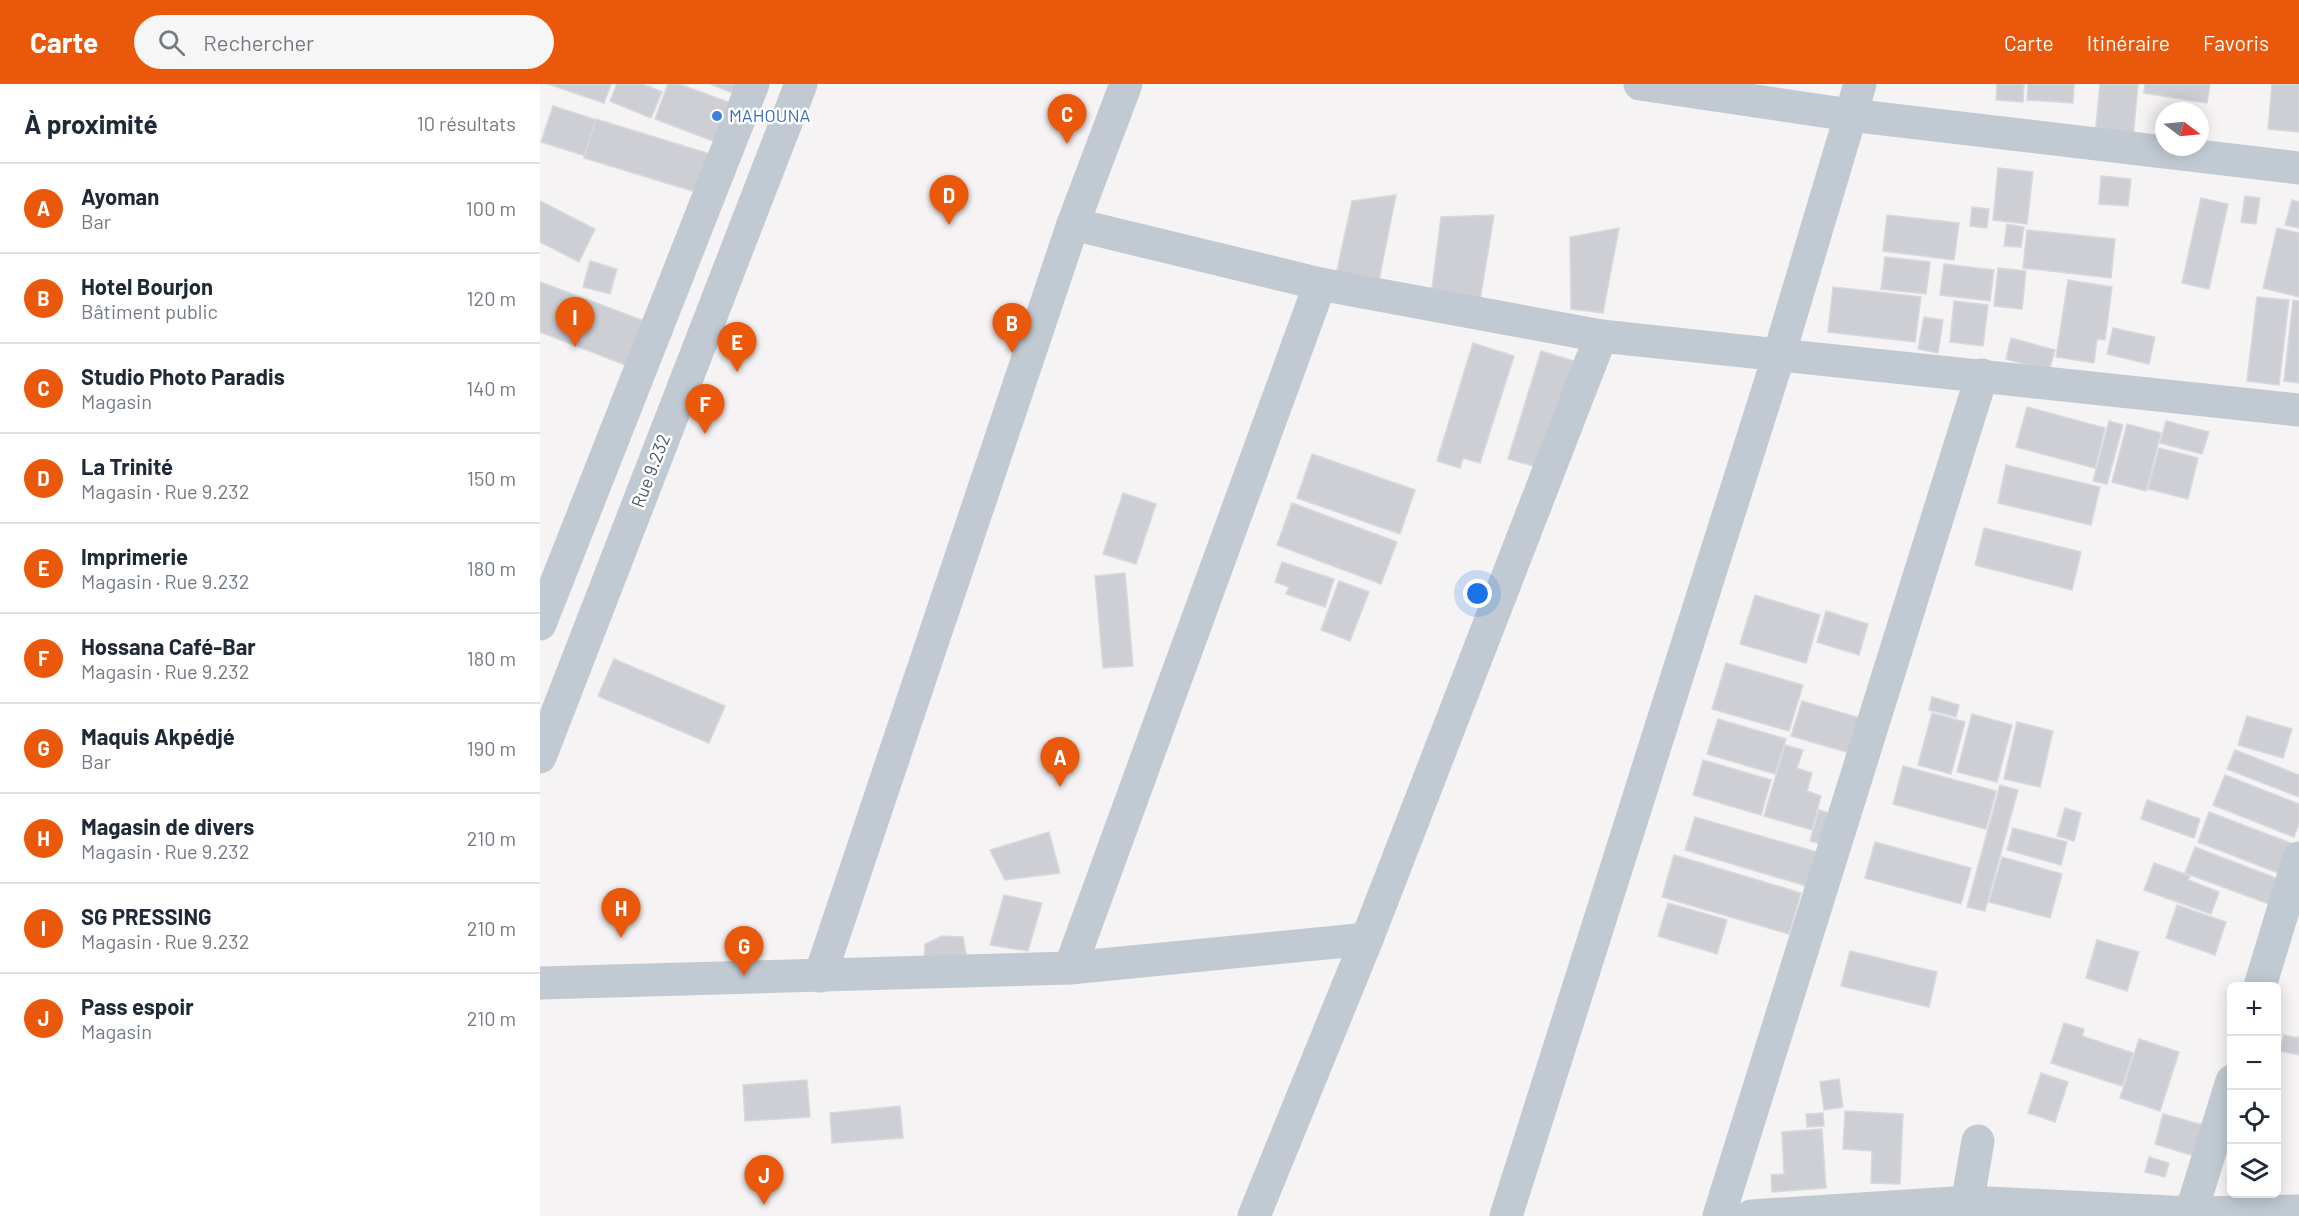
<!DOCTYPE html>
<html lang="fr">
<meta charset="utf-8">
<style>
:root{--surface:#fff;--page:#f6f6f7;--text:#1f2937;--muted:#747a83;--line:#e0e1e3;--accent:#ea580c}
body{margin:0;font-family:Barlow,sans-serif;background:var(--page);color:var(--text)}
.controls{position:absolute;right:18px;bottom:18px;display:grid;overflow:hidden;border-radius:9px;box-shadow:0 3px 15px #0003}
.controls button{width:54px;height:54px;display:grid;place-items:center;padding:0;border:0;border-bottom:2px solid var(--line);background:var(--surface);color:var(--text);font:30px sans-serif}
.compass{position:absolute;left:1615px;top:18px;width:54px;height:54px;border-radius:50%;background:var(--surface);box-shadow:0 3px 15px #0003;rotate:106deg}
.you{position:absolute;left:938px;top:510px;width:21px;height:21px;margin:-15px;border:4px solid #fff;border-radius:50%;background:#1a73e8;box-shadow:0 0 0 9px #1a73e833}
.badge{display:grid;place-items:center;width:39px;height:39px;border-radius:50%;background:var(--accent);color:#fff;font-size:20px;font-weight:700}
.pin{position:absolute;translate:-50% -50px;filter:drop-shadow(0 2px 3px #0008)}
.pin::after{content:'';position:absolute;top:32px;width:21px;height:18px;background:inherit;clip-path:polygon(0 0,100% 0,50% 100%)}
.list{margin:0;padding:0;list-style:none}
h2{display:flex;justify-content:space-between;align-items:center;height:78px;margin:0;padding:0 24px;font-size:26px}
h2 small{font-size:20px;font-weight:400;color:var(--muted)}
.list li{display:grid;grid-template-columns:39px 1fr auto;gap:18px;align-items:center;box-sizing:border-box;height:90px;padding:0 24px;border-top:2px solid var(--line)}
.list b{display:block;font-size:22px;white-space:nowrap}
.list p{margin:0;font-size:20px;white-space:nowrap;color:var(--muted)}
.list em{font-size:20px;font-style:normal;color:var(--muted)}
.icon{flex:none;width:33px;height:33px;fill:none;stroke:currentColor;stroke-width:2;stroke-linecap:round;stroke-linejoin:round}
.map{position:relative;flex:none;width:1759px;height:1132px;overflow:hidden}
header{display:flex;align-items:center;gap:36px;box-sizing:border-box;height:84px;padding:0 30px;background:var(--accent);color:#fff}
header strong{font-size:28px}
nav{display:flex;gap:33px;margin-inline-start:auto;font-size:21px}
.search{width:420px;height:54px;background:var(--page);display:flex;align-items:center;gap:15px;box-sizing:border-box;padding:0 21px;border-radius:33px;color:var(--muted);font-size:22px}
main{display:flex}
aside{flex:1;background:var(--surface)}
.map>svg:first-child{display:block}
</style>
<header>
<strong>Carte</strong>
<div class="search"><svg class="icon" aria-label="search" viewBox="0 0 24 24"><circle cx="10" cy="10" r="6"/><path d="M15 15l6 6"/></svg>Rechercher</div>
<nav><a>Carte</a><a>Itinéraire</a><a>Favoris</a></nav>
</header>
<main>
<aside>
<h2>À proximité<small>10 résultats</small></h2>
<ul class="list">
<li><span class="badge">A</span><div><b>Ayoman</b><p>Bar</p></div><em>100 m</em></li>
<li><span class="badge">B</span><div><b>Hotel Bourjon</b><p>Bâtiment public</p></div><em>120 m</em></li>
<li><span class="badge">C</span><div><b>Studio Photo Paradis</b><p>Magasin</p></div><em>140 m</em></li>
<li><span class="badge">D</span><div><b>La Trinité</b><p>Magasin · Rue 9.232</p></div><em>150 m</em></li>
<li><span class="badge">E</span><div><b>Imprimerie</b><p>Magasin · Rue 9.232</p></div><em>180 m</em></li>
<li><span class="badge">F</span><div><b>Hossana Café-Bar</b><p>Magasin · Rue 9.232</p></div><em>180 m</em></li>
<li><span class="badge">G</span><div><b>Maquis Akpédjé</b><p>Bar</p></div><em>190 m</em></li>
<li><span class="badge">H</span><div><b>Magasin de divers</b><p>Magasin · Rue 9.232</p></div><em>210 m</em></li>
<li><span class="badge">I</span><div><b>SG PRESSING</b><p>Magasin · Rue 9.232</p></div><em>210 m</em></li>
<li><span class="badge">J</span><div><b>Pass espoir</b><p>Magasin</p></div><em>210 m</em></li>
</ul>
</aside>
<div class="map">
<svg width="1759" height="1132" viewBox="0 0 1759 1132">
<rect width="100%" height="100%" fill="#f5f3f3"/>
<g fill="#cdcfd5" stroke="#d7d9de" stroke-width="1.5">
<path d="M8,0H71L64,19Z"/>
<path d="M77,0H103L122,8L111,34L70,17Z"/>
<path d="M128,0H139L196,21L181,60L115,35Z"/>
<path d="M171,0H203L199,12Z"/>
<path d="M1457,0H1484L1483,18L1456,16Z"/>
<path d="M1488,0H1534L1533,19L1487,16Z"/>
<path d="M1560,0H1598L1593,54L1555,51Z"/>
<path d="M1605,0H1670L1667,19L1604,9Z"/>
<path d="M1732,0H1759V48L1728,45Z"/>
<path d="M13,22L69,40L59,76L1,58Z"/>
<path d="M56,35L170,70L159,109L44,74Z"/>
<path d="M1458,84L1493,88L1487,140L1453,136Z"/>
<path d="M1561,92L1591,95L1588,122L1559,120Z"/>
<path d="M856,111L839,196L796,191L812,117Z"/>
<path d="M1705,112L1720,114L1716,140L1701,138Z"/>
<path d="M1661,114L1688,120L1669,205L1642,199Z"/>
<path d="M1752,116L1759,118V144L1745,141Z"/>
<path d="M0,117L55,145L39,178L0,158Z"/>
<path d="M1432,123L1449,125L1447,144L1430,142Z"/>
<path d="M954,131L940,217L891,212L901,133Z"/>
<path d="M1347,131L1419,139L1414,176L1343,167Z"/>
<path d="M1467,140L1484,143L1481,163L1464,162Z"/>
<path d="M1079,144L1063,229L1031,225L1030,153Z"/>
<path d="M1737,144L1759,149V213L1723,204Z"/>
<path d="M1487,146L1575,155L1571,194L1483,184Z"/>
<path d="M1345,173L1390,178L1386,210L1341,205Z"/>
<path d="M50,177L77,185L70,210L43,203Z"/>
<path d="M1404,180L1454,186L1450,217L1400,211Z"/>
<path d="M1458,184L1486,187L1482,225L1454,222Z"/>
<path d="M1528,196L1572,203L1565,256L1557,255L1554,279L1516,273Z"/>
<path d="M0,198L115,241L98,286L0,248Z"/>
<path d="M1293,203L1381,213L1375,258L1288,248Z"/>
<path d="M1717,213L1749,216L1739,301L1707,297Z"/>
<path d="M1753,216L1759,217V299L1744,297Z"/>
<path d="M1414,217L1448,221L1443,262L1410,258Z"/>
<path d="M1384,233L1403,236L1398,269L1378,265Z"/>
<path d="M1573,244L1615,253L1609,280L1567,270Z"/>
<path d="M1471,254L1515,266L1509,287L1466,275Z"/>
<path d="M933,259L974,272L940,379L923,374L920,384L897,377Z"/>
<path d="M1001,267L1034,277L1001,384L968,375Z"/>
<path d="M1487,323L1565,344L1555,384L1476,363Z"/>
<path d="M1569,337L1583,341L1567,400L1553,397Z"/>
<path d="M1626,337L1669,348L1662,370L1620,359Z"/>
<path d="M1587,340L1621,349L1606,407L1572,398Z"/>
<path d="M1619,364L1658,374L1648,415L1608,405Z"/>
<path d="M772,370L875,406L860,450L757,414Z"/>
<path d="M1466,381L1560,403L1551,441L1458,419Z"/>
<path d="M583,409L616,420L596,480L563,470Z"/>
<path d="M752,419L857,458L841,500L737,461Z"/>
<path d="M1444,444L1541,468L1532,506L1435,481Z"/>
<path d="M742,478L794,495L785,523L746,510L749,503L735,498Z"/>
<path d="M585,489L593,582L563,584L555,492Z"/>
<path d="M799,497L829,508L810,557L781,546Z"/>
<path d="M1215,511L1280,531L1266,579L1200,560Z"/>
<path d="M1286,527L1328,540L1319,571L1277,558Z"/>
<path d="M74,575L185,622L169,659L58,612Z"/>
<path d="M1186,579L1263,601L1249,647L1172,625Z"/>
<path d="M1392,613L1419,621L1416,633L1389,626Z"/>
<path d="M1262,617L1320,634L1310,669L1251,652Z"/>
<path d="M1392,629L1425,638L1411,690L1378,681Z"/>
<path d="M1432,630L1472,641L1457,698L1417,688Z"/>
<path d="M1707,632L1752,645L1743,674L1698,661Z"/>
<path d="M1178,635L1246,655L1235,690L1167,670Z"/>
<path d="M1477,638L1513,647L1500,703L1464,695Z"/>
<path d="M1245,661L1263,666L1257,684L1272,689L1267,707L1281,712L1272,746L1224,732Z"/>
<path d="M1695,666L1759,691V713L1687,685Z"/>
<path d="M1163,676L1231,696L1221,731L1153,711Z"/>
<path d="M1363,682L1456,707L1446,745L1353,720Z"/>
<path d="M1685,691L1759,720V740L1754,753L1673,721Z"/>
<path d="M1460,701L1478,706L1445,827L1427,823Z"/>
<path d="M1607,716L1660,735L1654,754L1601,735Z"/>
<path d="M1525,724L1541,729L1534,757L1517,752Z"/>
<path d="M1279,726L1293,730L1284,761L1270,757Z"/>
<path d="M1669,728L1753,760L1741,790L1658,758Z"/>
<path d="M1155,733L1280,769L1270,803L1145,766Z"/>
<path d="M1473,744L1527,758L1521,781L1467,766Z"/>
<path d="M509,748L520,789L465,796L450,766Z"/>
<path d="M1335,758L1431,784L1421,820L1325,794Z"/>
<path d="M1655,763L1738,795L1729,820L1645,789Z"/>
<path d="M1134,771L1261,809L1249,850L1122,813Z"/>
<path d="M1462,773L1522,790L1510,834L1449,818Z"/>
<path d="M1614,779L1650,792L1648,796L1679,808L1671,830L1604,806Z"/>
<path d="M464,811L502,819L488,867L450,861Z"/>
<path d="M1128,819L1187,836L1177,870L1118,852Z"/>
<path d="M1637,821L1686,838L1675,871L1626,854Z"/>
<path d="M402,852L423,853L427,874L384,879L385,860Z"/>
<path d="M1557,856L1599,868L1587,907L1546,894Z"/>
<path d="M1310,867L1397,888L1389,923L1301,902Z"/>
<path d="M1524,939L1544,945L1542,952L1593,969L1582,1002L1511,979Z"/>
<path d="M1744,951L1758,954L1759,951V971L1740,967Z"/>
<path d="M1599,955L1639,968L1620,1027L1580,1014Z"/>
<path d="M1501,989L1528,998L1515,1038L1488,1029Z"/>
<path d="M1299,995L1303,1023L1284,1026L1280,998Z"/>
<path d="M267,996L270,1033L205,1037L203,1001Z"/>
<path d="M360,1022L363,1054L292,1059L290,1029Z"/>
<path d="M1305,1027L1363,1030L1360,1100L1331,1099L1332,1067L1303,1065Z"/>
<path d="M1283,1029L1284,1042L1267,1043L1266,1030Z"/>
<path d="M1623,1030L1663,1041L1654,1072L1615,1060Z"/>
<path d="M1282,1045L1286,1104L1232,1108L1231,1091L1244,1090L1242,1048Z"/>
<path d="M1609,1073L1629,1079L1625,1093L1605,1088Z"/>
</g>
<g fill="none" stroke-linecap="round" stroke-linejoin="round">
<g stroke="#c1cad2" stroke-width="33">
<path d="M1100,0L1310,31L1759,84"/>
<path d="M533,140L780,200L1061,252L1759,326"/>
<path d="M0,540L213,0"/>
<path d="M0,673L261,0"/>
<path d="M530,884L780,200"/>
<path d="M280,892L533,140L586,0"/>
<path d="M0,899L530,884L827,855"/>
<path d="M1720,902L1759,774"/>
<path d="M714,1132L827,855L1061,252"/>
<path d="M966,1132L1239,271L1320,0"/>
<path d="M1179,1132L1442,291"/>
<path d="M1211,1132L1429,1118L1651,1129L1759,1127"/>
<path d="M1425,1132L1438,1057"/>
<path d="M1650,1132L1692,997"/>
</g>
</g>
<circle fill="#3f7fe0" stroke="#fff" stroke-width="2" cx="177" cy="32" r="6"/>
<g text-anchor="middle" stroke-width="5" stroke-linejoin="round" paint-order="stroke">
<g font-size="18" fill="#366cbe" stroke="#fff" text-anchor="start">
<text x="189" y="38">MAHOUNA</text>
</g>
<g font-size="18" fill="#4a5661" stroke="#fff">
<text transform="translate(111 387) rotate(-69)" y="6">Rue 9.232</text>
</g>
</g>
</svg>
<div class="controls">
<button>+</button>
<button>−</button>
<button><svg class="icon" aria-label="locate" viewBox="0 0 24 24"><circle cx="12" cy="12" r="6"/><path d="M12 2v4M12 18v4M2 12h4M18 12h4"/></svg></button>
<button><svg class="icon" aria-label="layers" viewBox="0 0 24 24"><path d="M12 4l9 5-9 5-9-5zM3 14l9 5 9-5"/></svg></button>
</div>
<svg class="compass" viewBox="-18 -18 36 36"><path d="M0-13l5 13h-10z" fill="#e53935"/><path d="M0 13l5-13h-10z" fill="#747a83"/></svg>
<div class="you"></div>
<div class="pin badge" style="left:520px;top:703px">A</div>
<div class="pin badge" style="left:472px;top:269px">B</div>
<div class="pin badge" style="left:527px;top:60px">C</div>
<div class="pin badge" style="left:409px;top:141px">D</div>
<div class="pin badge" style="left:197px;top:288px">E</div>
<div class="pin badge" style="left:165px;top:350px">F</div>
<div class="pin badge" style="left:204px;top:892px">G</div>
<div class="pin badge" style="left:81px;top:854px">H</div>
<div class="pin badge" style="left:35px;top:263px">I</div>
<div class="pin badge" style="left:224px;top:1121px">J</div>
</div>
</main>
